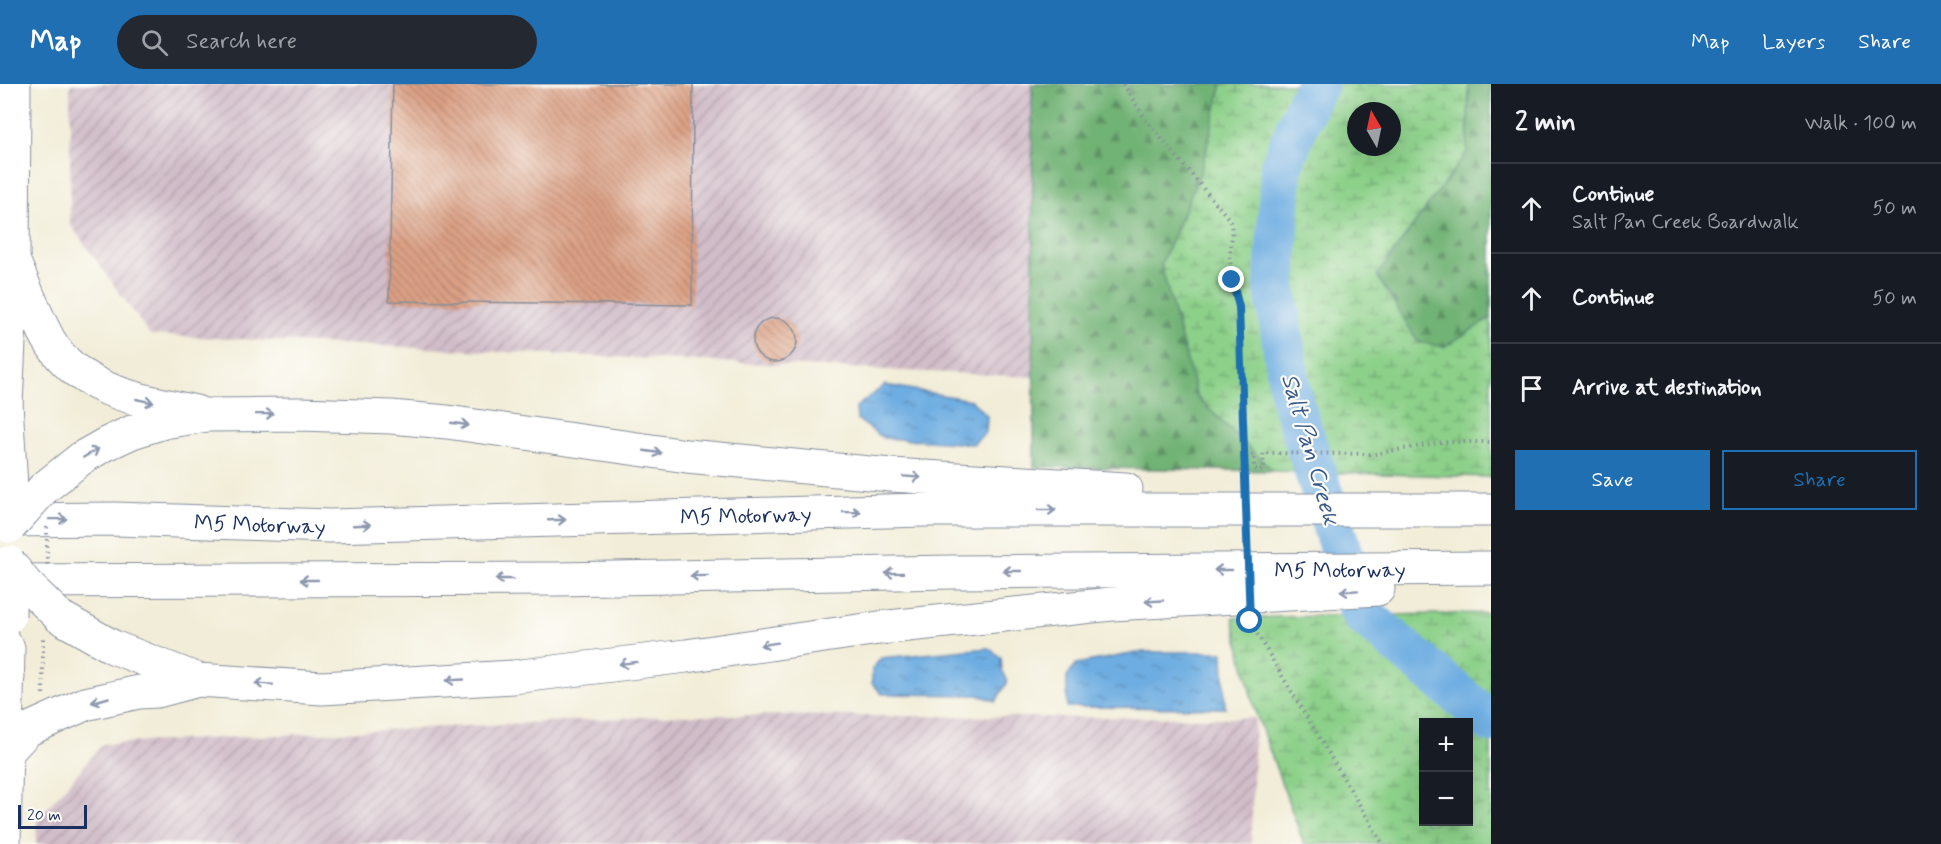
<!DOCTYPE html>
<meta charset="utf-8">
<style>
:root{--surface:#171b24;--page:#242831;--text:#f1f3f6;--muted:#9ea1a6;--line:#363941;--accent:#1f6fb2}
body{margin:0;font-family:Mynerve,sans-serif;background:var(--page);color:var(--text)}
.controls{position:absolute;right:18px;bottom:18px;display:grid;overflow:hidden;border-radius:0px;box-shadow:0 6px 24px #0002}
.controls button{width:54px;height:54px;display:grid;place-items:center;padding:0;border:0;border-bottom:2px solid var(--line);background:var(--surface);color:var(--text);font:30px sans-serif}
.compass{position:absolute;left:1347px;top:18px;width:54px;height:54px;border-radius:50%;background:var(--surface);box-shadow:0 6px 24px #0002;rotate:351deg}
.scale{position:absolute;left:18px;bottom:15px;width:69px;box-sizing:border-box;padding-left:6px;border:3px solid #1b2f5e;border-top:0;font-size:16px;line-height:21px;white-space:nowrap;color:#1b2f5e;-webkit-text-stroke:4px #fdfcf7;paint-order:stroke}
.stop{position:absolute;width:18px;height:18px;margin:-14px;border:4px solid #1f6fb2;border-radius:50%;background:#fff}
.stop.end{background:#1f6fb2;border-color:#fff;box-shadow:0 2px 6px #0008}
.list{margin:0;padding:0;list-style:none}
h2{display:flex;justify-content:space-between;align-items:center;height:78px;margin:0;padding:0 24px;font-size:26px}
h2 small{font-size:20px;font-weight:400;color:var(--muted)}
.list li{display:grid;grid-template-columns:39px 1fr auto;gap:18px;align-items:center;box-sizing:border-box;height:90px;padding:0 24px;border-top:2px solid var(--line)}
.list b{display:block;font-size:22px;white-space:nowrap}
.list p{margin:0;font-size:20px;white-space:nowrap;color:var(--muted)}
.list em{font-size:20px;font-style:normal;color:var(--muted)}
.actions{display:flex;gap:12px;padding:18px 24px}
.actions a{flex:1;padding:14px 0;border:2px solid var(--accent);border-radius:0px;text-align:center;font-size:21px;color:var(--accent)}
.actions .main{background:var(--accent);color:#fff}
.icon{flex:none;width:33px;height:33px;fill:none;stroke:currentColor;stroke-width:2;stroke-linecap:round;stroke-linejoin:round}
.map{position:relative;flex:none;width:1491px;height:760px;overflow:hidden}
header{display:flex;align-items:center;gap:36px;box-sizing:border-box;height:84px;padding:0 30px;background:var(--accent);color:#fff}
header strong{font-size:28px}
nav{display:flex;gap:33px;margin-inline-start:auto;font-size:21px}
.search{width:420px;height:54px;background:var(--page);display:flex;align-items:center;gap:15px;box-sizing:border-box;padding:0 21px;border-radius:33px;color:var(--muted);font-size:22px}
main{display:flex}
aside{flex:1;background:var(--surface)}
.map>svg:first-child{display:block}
</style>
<header>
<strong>Map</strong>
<div class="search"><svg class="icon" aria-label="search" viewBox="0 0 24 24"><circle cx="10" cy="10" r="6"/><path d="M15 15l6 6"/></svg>Search here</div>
<nav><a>Map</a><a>Layers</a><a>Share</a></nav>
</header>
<main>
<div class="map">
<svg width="1491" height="760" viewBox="0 0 1491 760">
<defs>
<pattern id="industrial-furrows" width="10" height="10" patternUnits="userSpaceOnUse" patternTransform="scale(1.5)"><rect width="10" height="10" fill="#d1bdc9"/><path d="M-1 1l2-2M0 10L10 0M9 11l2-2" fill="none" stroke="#a99aa6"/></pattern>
<pattern id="forest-firs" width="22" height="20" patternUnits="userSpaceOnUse" patternTransform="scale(1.5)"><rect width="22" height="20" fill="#71b275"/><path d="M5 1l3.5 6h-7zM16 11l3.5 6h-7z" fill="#5c9163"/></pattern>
<pattern id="wetland-marsh" width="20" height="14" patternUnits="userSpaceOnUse" patternTransform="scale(1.5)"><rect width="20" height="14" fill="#8cd089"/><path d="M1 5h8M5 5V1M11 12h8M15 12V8" fill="none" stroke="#72a973"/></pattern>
<pattern id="water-ripples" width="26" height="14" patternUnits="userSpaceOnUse" patternTransform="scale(1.5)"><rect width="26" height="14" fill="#6eade1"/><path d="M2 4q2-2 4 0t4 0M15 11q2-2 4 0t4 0" fill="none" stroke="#5a8dba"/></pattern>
<pattern id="building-back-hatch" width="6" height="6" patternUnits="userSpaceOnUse" patternTransform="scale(1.5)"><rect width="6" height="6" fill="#dca084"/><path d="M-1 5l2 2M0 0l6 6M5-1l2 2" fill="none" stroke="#b2836f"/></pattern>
</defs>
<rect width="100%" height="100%" fill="#fdfcf7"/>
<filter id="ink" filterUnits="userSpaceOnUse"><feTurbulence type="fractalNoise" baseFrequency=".0167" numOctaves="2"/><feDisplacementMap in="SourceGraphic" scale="12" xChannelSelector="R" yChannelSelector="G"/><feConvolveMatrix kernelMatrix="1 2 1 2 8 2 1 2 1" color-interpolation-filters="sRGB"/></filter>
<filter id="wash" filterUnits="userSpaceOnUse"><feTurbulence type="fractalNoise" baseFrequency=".008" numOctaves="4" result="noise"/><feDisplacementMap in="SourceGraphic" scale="24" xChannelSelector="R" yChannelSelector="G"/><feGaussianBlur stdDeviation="1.35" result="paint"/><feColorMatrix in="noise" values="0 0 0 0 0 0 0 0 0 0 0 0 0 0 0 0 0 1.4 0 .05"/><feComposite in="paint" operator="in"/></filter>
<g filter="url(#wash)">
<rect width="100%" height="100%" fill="#f2edd8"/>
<g fill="url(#industrial-furrows)">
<path d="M70,0H1032L1034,293L150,251L70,140Z"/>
<path d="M685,631L1255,634L1251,760H36L37,736L103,660Z"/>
</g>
<g fill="url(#forest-firs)" stroke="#46706a" stroke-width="1.5">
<path d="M1032,0H1222L1201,87L1161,181L1197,313L1273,387L1034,383Z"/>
<path d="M1469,0H1491V234L1444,263L1417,258L1377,191L1467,68Z"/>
</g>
<g fill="url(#wetland-marsh)" stroke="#548074" stroke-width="1.5" fill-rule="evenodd">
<path d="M1222,0H1469L1467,68L1377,191L1418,258L1444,263L1491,234V393L1273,387L1197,313L1161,181L1201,87ZM1356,27H1392V63H1356Z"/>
<path d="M1491,529V760H1304L1254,624L1233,534ZM1424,638H1468V738H1424Z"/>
</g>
<g fill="url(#water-ripples)" stroke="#446ea0" stroke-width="1.5">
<path d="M885,301L971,316L987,332L986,348L973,360L883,354L857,335L856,323Z"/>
<path d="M989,564L1001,574L1002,586L1008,597L996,617L978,611L882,610L872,599V585L881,574Z"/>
<path d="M1142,568H1223L1225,624L1067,623V593L1076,580Z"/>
</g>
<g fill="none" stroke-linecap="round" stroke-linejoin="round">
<path stroke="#6eade1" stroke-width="42" d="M1317,0L1308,17L1281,82L1275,203L1291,313L1361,529L1491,638"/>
</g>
<g id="blocks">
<g fill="url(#building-back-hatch)">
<path d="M393,0H693L692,221L389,217Z"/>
<circle cx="775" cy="256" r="22"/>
</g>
</g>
</g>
<g filter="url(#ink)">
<use href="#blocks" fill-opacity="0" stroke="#868e9b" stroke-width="1.5"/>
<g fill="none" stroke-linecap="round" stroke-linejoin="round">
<defs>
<g id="trunk">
<path d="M11,403L6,320L13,176L14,0"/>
<path d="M4,760L8,564"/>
</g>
<g id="motorway">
<path d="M13,176C25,203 35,231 49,256C80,309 142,316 196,328"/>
<path d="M0,362L6,320"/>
<path d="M44,404L83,373L106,360L132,348L164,338L207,331L300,330L391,333L447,338L687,372L891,391L1126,405"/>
<path id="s1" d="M0,436L115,435L330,442L924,426H1491"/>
<path id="s2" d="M2,497L556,495L952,488L1491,484"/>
<path d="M60,533L113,563L198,596L322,604L513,593L686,572L879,544L1112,520L1378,505"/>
<path d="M0,545L8,593"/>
<path d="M6,669L27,646L85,620L139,608L157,607L198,596"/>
</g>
</defs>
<use href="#trunk" stroke="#868e9b" stroke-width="35"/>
<use href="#motorway" stroke="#868e9b" stroke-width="35"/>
<g stroke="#868e9b" stroke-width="4" stroke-dasharray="1.5 4.5" stroke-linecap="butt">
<path d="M1123,0L1146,36L1229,135C1234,148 1231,156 1230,169C1230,188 1234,205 1240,223L1246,401"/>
<path d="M1245,370L1254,371V384L1259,388L1264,385L1263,369L1374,370L1443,358H1491"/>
<path d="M1251,540L1383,760"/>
<path d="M43,610V554"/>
</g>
<use href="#trunk" stroke="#fff" stroke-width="33"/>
<use href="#motorway" stroke="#fff" stroke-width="33"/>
<defs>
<g id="trunk-bridge">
<path d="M10,442L11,403"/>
<path d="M9,532V479"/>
</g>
<g id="motorway-bridge">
<path d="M10,442L44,404"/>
<path d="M9,479L26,500L60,533"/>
</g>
</defs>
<use href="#trunk-bridge" stroke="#868e9b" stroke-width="35" stroke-linecap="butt"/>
<use href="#motorway-bridge" stroke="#868e9b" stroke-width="35" stroke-linecap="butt"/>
<path stroke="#868e9b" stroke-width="4" stroke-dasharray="1.5 4.5" stroke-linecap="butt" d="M47,443V481"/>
<use href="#trunk-bridge" stroke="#fff" stroke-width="33"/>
<use href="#motorway-bridge" stroke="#fff" stroke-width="33"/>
</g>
<defs><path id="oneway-shaft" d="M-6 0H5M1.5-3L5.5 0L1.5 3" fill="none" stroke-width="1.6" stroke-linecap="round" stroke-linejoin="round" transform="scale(1.5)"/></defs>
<g stroke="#8d97ae">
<use href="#oneway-shaft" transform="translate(145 317) rotate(13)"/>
<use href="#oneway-shaft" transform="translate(265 330) rotate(-1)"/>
<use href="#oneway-shaft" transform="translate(460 340) rotate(8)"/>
<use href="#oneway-shaft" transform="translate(653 368) rotate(8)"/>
<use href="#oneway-shaft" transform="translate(91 369) rotate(-30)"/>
<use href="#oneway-shaft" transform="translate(912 393) rotate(4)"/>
<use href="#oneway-shaft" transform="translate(1047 426)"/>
<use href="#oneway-shaft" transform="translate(852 428) rotate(-1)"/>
<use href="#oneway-shaft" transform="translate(58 435) rotate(-1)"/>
<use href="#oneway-shaft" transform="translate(557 436) rotate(-2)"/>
<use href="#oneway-shaft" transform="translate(362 441) rotate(-2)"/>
<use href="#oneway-shaft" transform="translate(1223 486) rotate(180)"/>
<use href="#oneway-shaft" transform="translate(1012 487) rotate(180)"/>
<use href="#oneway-shaft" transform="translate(894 489) rotate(179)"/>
<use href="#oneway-shaft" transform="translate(699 492) rotate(179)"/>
<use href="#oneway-shaft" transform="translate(504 495) rotate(180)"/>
<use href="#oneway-shaft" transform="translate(309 496) rotate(180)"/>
<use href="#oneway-shaft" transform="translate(1349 507) rotate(176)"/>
<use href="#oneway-shaft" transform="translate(1154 517) rotate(177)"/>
<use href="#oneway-shaft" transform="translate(769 560) rotate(171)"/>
<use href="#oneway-shaft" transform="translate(628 579) rotate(173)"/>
<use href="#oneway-shaft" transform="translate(455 596) rotate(177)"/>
<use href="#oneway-shaft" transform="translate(264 600) rotate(-176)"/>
<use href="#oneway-shaft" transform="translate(100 616) rotate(164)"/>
</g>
</g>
<g fill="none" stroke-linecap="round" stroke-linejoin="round" filter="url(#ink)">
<path stroke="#1f6fb2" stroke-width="8" d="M1232,196L1239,223L1250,537"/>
</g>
<g text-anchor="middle" stroke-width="4.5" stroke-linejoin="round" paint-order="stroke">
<g font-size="22" fill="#1b2f5e" stroke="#fdfcf7">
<text dy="8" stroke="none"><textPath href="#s1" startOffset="746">M5 Motorway</textPath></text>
<text dy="8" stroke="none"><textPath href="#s1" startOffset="260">M5 Motorway</textPath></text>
<text dy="8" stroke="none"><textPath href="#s2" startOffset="1338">M5 Motorway</textPath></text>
</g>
<g font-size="24" font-style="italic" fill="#385b8c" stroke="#fdfcf7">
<text transform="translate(1311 365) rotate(74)" y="8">Salt Pan Creek</text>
</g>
</g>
</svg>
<div class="controls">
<button>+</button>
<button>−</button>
</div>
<svg class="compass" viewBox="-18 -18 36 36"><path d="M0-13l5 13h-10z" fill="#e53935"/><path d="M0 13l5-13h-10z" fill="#9ea1a6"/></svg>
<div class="scale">20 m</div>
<div class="stop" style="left:1250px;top:537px"></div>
<div class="stop end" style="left:1232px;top:196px"></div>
</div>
<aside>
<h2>2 min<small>Walk · 100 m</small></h2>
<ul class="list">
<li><svg class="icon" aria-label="ahead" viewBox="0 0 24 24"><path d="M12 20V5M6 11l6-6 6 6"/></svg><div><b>Continue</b><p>Salt Pan Creek Boardwalk</p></div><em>50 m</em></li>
<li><svg class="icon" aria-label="ahead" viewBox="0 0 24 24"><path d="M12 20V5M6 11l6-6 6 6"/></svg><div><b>Continue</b></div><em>50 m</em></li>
<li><svg class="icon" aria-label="arrive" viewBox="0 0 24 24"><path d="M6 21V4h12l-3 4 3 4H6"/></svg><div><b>Arrive at destination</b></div></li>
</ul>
<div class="actions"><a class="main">Save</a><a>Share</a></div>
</aside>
</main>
